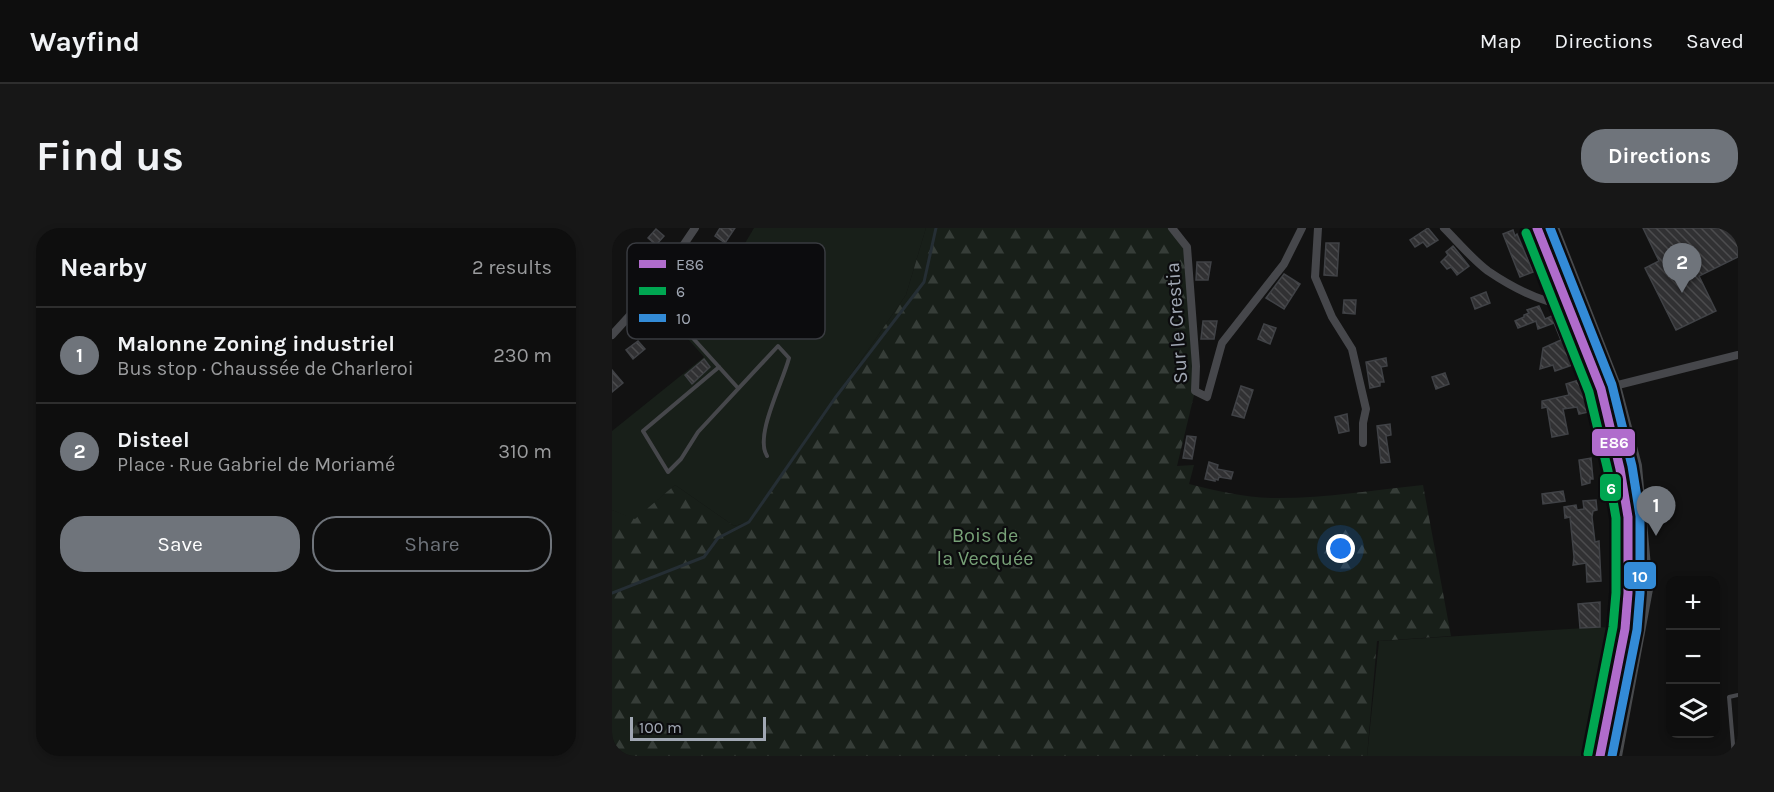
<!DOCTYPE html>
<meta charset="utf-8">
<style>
:root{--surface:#0e0e0e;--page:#171717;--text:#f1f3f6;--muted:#9b9c9e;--line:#2e2e2e;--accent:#6f747b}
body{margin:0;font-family:Karla,sans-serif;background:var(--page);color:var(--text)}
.controls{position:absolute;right:18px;bottom:18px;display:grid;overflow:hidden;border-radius:12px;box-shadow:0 3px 9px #0003}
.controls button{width:54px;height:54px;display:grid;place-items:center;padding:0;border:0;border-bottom:2px solid var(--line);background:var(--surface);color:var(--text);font:30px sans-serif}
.scale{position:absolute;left:18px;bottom:15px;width:136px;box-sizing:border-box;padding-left:6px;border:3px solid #a1a8b4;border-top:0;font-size:16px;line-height:21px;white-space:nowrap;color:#a1a8b4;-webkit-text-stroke:4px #0c0c0e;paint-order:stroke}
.you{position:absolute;left:729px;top:321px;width:21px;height:21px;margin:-15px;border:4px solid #fff;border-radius:50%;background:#1a73e8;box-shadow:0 0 0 9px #1a73e833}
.badge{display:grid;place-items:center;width:39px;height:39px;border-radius:50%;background:var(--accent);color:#fff;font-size:20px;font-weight:700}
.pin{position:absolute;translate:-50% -50px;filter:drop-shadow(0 2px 3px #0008)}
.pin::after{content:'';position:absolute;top:32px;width:21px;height:18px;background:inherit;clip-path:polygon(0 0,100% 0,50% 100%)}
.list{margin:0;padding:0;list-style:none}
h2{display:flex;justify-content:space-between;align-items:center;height:78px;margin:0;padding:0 24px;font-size:26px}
h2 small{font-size:20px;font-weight:400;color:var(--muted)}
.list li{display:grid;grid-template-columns:39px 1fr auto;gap:18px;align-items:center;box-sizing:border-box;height:96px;padding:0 24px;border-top:2px solid var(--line)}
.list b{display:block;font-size:22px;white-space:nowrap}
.list p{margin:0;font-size:20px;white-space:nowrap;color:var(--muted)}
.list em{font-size:20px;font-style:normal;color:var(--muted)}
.actions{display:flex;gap:12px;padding:18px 24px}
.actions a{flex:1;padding:14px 0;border:2px solid var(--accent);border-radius:24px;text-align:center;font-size:21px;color:var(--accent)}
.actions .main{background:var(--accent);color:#fff}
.icon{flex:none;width:33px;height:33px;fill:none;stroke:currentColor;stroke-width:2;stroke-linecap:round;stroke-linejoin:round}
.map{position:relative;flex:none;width:1126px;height:528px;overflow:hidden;border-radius:24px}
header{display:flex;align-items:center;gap:36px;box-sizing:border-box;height:84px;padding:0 30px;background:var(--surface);border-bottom:2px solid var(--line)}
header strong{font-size:28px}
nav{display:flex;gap:33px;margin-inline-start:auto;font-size:21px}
.intro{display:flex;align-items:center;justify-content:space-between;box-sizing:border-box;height:144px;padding:0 36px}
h1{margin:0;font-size:42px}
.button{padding:15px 27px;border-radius:24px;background:var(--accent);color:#fff;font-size:21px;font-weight:700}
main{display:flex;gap:36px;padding:0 36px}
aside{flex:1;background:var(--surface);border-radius:24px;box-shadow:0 3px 9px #0003}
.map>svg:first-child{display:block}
</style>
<header>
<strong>Wayfind</strong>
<nav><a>Map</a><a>Directions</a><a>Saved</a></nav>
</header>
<div class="intro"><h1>Find us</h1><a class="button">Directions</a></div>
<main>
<aside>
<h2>Nearby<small>2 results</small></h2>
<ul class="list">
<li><span class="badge">1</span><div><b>Malonne Zoning industriel</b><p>Bus stop · Chaussée de Charleroi</p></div><em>230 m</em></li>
<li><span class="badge">2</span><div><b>Disteel</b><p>Place · Rue Gabriel de Moriamé</p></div><em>310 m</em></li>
</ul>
<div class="actions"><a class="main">Save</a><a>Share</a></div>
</aside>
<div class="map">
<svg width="1126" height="528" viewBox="0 0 1126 528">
<defs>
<pattern id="forest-firs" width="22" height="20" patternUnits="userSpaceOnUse" patternTransform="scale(1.5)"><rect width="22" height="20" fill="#181f19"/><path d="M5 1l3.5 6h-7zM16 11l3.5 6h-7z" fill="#363d38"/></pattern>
<pattern id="building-back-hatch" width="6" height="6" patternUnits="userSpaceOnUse" patternTransform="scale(1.5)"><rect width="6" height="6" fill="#313133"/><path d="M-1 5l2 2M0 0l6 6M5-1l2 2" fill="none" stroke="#4c4c4e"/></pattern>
</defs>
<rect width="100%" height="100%" fill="#121212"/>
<g fill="#181f19">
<path d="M142,0H314L294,67L137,294L122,298L63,257L23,292L0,282V203L92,129L76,111L128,56L117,42Z"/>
<path d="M988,399L1013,401L978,528H755L767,413Z"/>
</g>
<path fill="url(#forest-firs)" d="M314,0H560L575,19L583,163L565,238L582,237L577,256C604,263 632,269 659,270C709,271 761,262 811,257L839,408L765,413L755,528H0V282L23,291L63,257L122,298L137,294L294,67Z"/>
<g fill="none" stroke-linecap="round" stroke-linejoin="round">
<path stroke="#252e34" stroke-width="3" d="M0,365L92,329L106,310L137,294L223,170L312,54L324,0"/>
</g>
<g fill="url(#building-back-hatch)" stroke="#404246" stroke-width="1.5">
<path d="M108,0H123L113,15L103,8Z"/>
<path d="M816,0L826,12L815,19L811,14L803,19L798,12Z"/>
<path d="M1031,0H1126V29L1087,48L1104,83L1064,102L1033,40L1047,33Z"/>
<path d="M44,1L52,8L44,17L36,10Z"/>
<path d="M901,2L903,8L905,6L921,44L908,49L891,6Z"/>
<path d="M714,15H727L725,48L712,47Z"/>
<path d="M841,18L857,38L845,47L839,39L835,41L829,34L836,27L834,24Z"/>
<path d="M585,34H599L596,52H584Z"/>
<path d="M672,46L688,56L672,81L654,70Z"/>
<path d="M874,64L878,75L863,81L859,70Z"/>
<path d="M732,72H744L743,86L731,85Z"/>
<path d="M927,78L933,91L949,84L969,134L943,143L941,137L928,141L931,120L949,112L942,95L926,101L924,93L906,100L903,93L912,89V87L917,85L915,82Z"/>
<path d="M591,93H605L602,111H589Z"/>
<path d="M652,96L664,100L658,116L646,111Z"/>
<path d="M26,113L33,121L21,131L14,122Z"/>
<path d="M774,130L775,138L769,139L772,154H768V158L758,160L754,134Z"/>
<path d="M92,131L98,139L80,156L73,147Z"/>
<path d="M0,142L11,155L0,164Z"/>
<path d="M833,145L837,156L824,161L820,149Z"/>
<path d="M970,151L973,164L971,165L975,178L984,179L985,182L967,186L965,179L951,181L956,206L940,209L935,179L930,180V173L957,167L954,156Z"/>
<path d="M629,158L641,162L632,190L620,187Z"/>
<path d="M735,186L737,203L727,205L723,189Z"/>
<path d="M778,196L779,207L774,208L778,234L769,235L765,198Z"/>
<path d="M575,208L584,209L580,231L571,230Z"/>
<path d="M979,230L981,251H978V255L970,257L967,232Z"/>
<path d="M597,234L606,237L605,241L621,244L619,251L607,249L606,252L603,251V253L593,251Z"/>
<path d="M951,263L953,273L931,276L930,266Z"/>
<path d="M984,272L985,282L981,283L980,289L983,314L987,313L989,353L975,354L974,335L961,337L962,329L958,289L953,290L952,279L964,277L965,282L972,281L971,273Z"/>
<path d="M988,374V399L968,400L966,376Z"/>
</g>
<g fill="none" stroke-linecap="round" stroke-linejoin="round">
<g stroke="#46474b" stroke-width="4">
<path d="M42,63L79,108L126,160"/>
<path d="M107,139L31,203L56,244L69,231L86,204L166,118L177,130C171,154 142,208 155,228"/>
<path d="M1122,528L1117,469L1126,467"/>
</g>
<g stroke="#46474b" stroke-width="8">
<path d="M560,0L575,19L584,138L583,163L595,169L610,115L672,36L690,0"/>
<path d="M706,0L703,49L720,89L740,121L754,181L751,195V215"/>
<path d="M832,0C846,14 860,31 876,43C901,60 928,74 957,78"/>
<path d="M0,107L41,62L83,0"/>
<path d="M998,159L1126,127"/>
</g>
<g stroke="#484a4d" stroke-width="14">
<path d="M925,0L978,130L989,161L1008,241L1016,289V365L1013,401L988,528"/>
<path d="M940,0L1002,158L1023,238L1034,361L1003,528"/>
</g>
<defs>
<path id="bus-1" d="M925,0L989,161L1008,241L1016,289V365L1013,401L988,528"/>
<path id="bus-2" d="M914,5L977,164L996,243L1004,290V365L1001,399L976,526"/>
<path id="bus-3" d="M938,0L1000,157L1020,238L1028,288V365L1025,402L1000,528"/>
</defs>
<use href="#bus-1" stroke="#0c0c0e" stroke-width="14"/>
<use href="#bus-2" stroke="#0c0c0e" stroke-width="14"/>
<use href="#bus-3" stroke="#0c0c0e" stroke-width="14"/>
<use href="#bus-1" stroke="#b06ccc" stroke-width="9"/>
<use href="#bus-2" stroke="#00a651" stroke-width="9"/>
<use href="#bus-3" stroke="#338bd7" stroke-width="9"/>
</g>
<g text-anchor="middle" stroke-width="4.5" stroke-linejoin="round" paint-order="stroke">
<g font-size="20" fill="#a1a8b4" stroke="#0c0c0e">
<text transform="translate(564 95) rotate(-94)" y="7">Sur le Crestia</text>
</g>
<g font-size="20" fill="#77a177" stroke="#0c0c0e">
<text x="373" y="314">Bois de<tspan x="373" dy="23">la Vecquée</tspan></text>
</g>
</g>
<rect x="15" y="15" width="198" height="96" rx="9" fill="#0c0c0e" stroke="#393b40" stroke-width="1.5"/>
<rect x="27" y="32" width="27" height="8" fill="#b06ccc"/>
<rect x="27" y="59" width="27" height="8" fill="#00a651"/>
<rect x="27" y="86" width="27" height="8" fill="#338bd7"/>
<g font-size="16" fill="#a1a8b4">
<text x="64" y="42">E86</text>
<text x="64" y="69">6</text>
<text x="64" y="96">10</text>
</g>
<g stroke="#0c0c0e" stroke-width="2">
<rect x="979" y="200" width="45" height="29" rx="6" fill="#b06ccc"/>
<rect x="987" y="245" width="23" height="29" rx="6" fill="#00a651"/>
<rect x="1011" y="333" width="34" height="29" rx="6" fill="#338bd7"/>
</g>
<g font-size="16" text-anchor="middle" font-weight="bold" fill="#fff">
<text x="1002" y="220">E86</text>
<text x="999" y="266">6</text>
<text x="1028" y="354">10</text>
</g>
</svg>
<div class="controls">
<button>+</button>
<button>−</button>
<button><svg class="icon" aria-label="layers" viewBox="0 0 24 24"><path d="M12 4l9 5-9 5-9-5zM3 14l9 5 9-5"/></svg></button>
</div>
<div class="scale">100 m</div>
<div class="you"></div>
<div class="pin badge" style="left:1044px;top:308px">1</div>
<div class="pin badge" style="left:1070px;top:65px">2</div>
</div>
</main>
